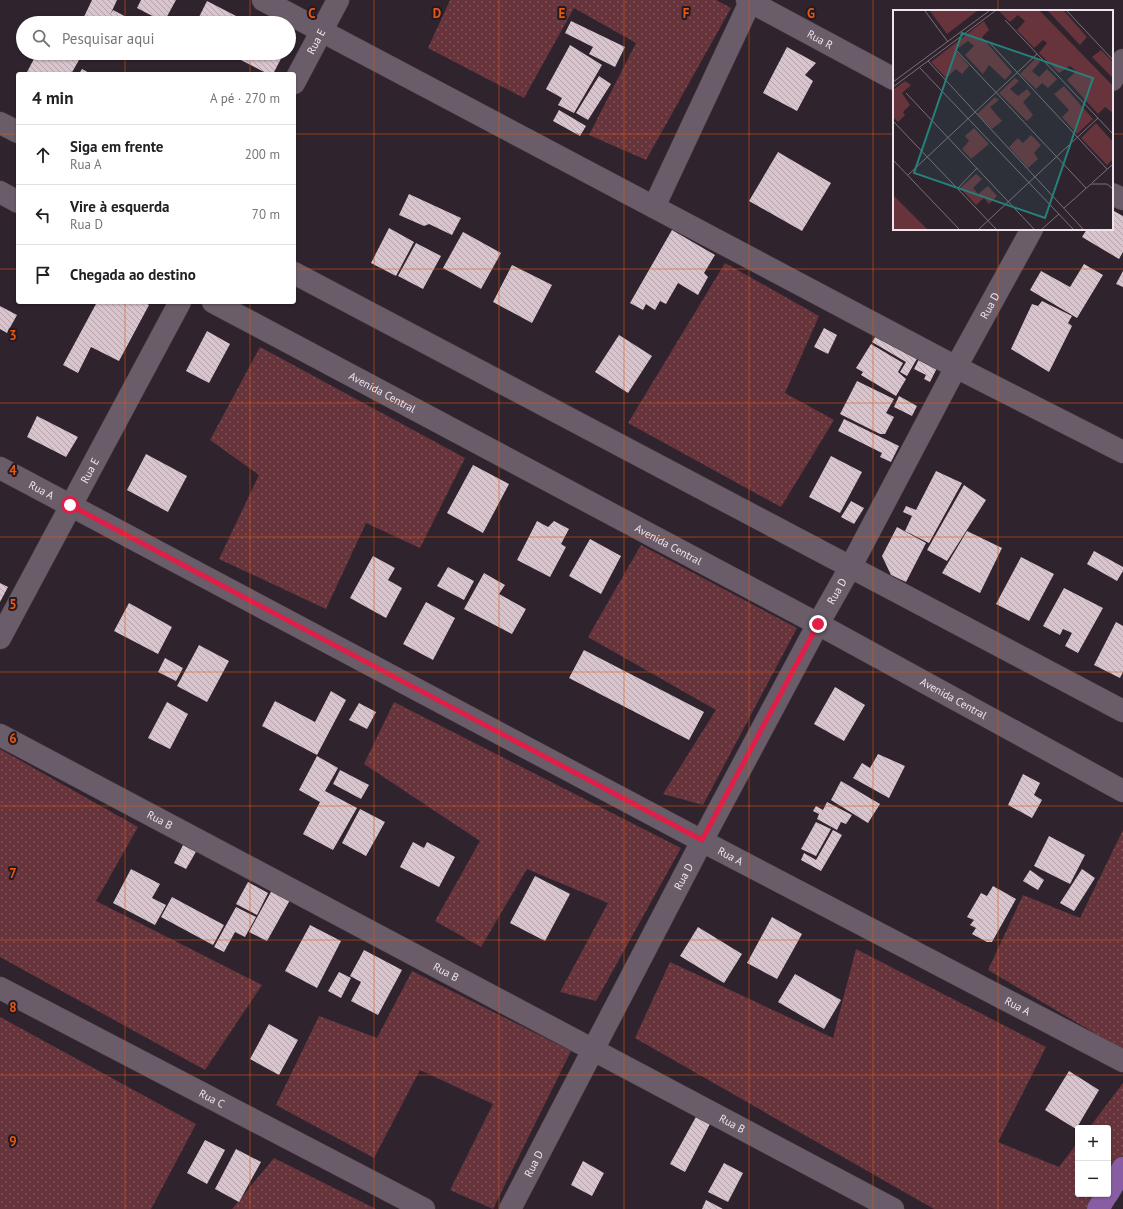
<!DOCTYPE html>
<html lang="pt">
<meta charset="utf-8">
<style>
:root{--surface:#fff;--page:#f6f6f6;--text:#202124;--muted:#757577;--line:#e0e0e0}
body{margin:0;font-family:"PT Sans",sans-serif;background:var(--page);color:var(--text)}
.controls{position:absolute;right:12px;bottom:12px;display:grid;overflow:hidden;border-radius:4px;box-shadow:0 1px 3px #0004}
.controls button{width:36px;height:36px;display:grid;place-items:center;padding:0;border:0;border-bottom:1px solid var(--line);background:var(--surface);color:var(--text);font:20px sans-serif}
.stop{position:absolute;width:12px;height:12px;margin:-9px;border:3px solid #e11d48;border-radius:50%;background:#fff}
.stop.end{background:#e11d48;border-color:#fff;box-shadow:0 1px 4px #0008}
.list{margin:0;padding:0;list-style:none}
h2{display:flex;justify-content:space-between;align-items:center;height:52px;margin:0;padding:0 16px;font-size:17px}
h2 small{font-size:13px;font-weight:400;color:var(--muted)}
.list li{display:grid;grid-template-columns:26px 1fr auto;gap:12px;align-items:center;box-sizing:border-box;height:60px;padding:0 16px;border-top:1px solid var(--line)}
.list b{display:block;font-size:15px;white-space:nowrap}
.list p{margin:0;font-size:13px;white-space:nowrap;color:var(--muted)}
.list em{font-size:13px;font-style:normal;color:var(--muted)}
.icon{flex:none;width:22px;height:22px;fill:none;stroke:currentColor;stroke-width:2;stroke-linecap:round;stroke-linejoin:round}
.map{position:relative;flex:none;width:1123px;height:1209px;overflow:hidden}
.search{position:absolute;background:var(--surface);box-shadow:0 1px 3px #0004;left:16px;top:16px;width:280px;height:44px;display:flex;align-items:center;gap:10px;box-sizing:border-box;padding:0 14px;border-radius:22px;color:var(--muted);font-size:15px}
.panel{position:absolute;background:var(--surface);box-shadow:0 1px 3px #0004;left:16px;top:72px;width:280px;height:232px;border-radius:4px}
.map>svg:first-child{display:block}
</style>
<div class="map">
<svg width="1123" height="1209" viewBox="0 0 1123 1209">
<defs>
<pattern id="grass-dots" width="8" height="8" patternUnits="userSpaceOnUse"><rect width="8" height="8" fill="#67343c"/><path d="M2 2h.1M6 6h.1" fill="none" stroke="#7d5158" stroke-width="1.8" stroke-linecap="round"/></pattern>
<pattern id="building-back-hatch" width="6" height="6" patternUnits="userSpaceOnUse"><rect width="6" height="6" fill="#d9c4cd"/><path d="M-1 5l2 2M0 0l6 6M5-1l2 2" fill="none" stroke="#b4a4ac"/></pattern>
</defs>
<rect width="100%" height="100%" fill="#2f232e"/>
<g fill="url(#grass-dots)">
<path d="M450,0H716L731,8L646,160L589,135L636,43L574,8L524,98L428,48Z"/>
<path d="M725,263L819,316L785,393L834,420L781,507L628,423Z"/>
<path d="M260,347L465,458L420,548L366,523L326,609L219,559L259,475L210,440Z"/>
<path d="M641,545L797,628L703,805L663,794L716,710L588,637Z"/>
<path d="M394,702L681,848L596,1001L560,992L608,903L527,869L481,947L435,921L480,841L364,764Z"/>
<path d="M0,749L138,827L96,901L262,985L205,1070L0,957Z"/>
<path d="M1123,830V1050L988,970L1023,895L1080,918Z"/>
<path d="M856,949L1046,1047L998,1142L1059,1167L1078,1142V1194H1098L1088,1209H934L635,1038L670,962L833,1038Z"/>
<path d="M412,971L571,1051L493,1209L450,1190L493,1104L420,1070L374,1158L276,1105L319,1016L377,1038Z"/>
<path d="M0,1017L196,1124L151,1209H0Z"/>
<path d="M1123,1083V1156L1108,1179V1128H1089Z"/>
<path d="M274,1158L376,1209H232Z"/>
</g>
<g fill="url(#building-back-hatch)">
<path d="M92,0H117L110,15L113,10L138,23H81Z"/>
<path d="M141,0H176L164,22L137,8Z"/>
<path d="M207,1L238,17L235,23H196Z"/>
<path d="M571,21L625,47L615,67L589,54L593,47L565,33Z"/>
<path d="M570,45L602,65L574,113L558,105L562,98L546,89Z"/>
<path d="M787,47L816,63L805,75L813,81L797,111L763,93Z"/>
<path d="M37,53H83L71,74H26Z"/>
<path d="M237,53H284L273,74H268L235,57Z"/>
<path d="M82,69L91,74H79Z"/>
<path d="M599,76L611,84L588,120L576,113Z"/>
<path d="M559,110L586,126L580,136L553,121Z"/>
<path d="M778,152L831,183L802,231L749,201Z"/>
<path d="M409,194L461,218L452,235L429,224L424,226L399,215Z"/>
<path d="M1112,210L1123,216V252L1119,259L1082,237L1087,229H1112Z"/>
<path d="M389,228L414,242L396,276L371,263Z"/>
<path d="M672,230L715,255L704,273L708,277L698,295L678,283L666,304L660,301L655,310L646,304L643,310L630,303Z"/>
<path d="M463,232L501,253L481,289L443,268Z"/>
<path d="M416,243L441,256L423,289L398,276Z"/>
<path d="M1084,264L1103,275L1077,318L1030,290L1041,271L1070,287Z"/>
<path d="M512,265L552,285L532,323L493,302Z"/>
<path d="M1123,271V287L1116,284Z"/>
<path d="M1042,301L1072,316L1068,323L1072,326L1049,372L1011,349L1032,304L1038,306Z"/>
<path d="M97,302H144L149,305L119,361L91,347L78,373L63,365Z"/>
<path d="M0,306L17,315L7,333L0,329Z"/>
<path d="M824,328L837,335L828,354L814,347Z"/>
<path d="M207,331L230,344L209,383L186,371Z"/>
<path d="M877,334L918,357L907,376L900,372L906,362L872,342Z"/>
<path d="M619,335L652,356L628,393L595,372Z"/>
<path d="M871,344L903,363L898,372L906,379L896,396L861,375L863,372L856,368Z"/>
<path d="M920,357L938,366L930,382L924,379L926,375L914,369Z"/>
<path d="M857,381L894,399L886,413L894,417L885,434H880L840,414Z"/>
<path d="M899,396L917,406L912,416L894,407Z"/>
<path d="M37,416L78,437L66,457L27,437Z"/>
<path d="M844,419L899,446L891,462L880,457L882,453L838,431Z"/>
<path d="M146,454L187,476L168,512L127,490Z"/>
<path d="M831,456L862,472L840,513L809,497Z"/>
<path d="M473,465L509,484L483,533L447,513Z"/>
<path d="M936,471L962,483L929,543L905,531L912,516L903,512L906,506L916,510Z"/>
<path d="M964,485L986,500L947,561L927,550Z"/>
<path d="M851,501L864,508L854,524L841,517Z"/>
<path d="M537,521L548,527L554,521L569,529L561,544L566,547L550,577L517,560Z"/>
<path d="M897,527L926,543L906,582L891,575L882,556Z"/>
<path d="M967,531L1002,548L980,593L942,573Z"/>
<path d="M590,539L621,556L601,594L569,576Z"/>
<path d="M1094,551L1123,567V571L1117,581L1087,564Z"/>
<path d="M373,556L395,568L388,580L402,588L386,618L350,598Z"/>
<path d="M1021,557L1054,574L1029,621L996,604Z"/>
<path d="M448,567L474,581L464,600L437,586Z"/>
<path d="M484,573L505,585L499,594L526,609L512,634L464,609Z"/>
<path d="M0,583L8,587L0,602Z"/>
<path d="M1064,588L1103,608L1078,653L1065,646L1072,633L1063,629L1060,635L1043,626Z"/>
<path d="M426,602L455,618L433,660L403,644Z"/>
<path d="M129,603L172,627L158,654L114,631Z"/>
<path d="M1116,622L1123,626V672L1120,678L1094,665Z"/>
<path d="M199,645L229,661L207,702L177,686Z"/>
<path d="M584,650L704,712L689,740L569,678Z"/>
<path d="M165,658L183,668L176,681L158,672Z"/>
<path d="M835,687L865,705L844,741L814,724Z"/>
<path d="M331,691L346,700L317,755L262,726L275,701L315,722Z"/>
<path d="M167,702L188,714L170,749L148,738Z"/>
<path d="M359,703L376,712L367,729L349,720Z"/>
<path d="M878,754L905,766L889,798L853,778L862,763L870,768Z"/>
<path d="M317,756L338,768L325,791L357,808L333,850L303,834L320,802L299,790Z"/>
<path d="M340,770L369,785L361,799L333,784Z"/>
<path d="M1023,774L1040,783L1034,795L1042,800L1032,818L1008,805Z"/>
<path d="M841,781L880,804L868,823L831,800Z"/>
<path d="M827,802L852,815L846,824L841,822L837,830L817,819L819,814L813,811L816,806L823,810Z"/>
<path d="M360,809L385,822L366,856L342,843Z"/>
<path d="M816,822L831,829L816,856L801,849Z"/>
<path d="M833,830L842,835L821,871L801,860L804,853L816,860Z"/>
<path d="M1049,836L1085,855L1070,884L1034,866Z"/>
<path d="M413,842L424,848L427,842L455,857L439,887L400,867Z"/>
<path d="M184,843L197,850L186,869L174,863Z"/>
<path d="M131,869L160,884L152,898L166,905L155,925L113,903Z"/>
<path d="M1082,869L1095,878L1074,911L1060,903Z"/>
<path d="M1030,870L1044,880L1038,890L1023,881Z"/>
<path d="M535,876L570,894L545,941L510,923Z"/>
<path d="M248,882L268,893L257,915L236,904Z"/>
<path d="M993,886L1016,899L992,942H987L972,934L976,928L970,925L974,920L967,917L981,893L987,896Z"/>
<path d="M272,890L290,900L267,941L249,932Z"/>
<path d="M172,897L224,925L213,945L161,917Z"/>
<path d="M236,907L256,917L245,937L235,932L224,952L214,947Z"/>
<path d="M772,917L802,934L777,979L747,963Z"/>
<path d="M310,925L341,941L317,988L285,971Z"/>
<path d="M698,927L742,954L724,983L680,956Z"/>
<path d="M364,950L402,970L378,1015L351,1001L361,982L350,976Z"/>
<path d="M339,972L351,978L341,998L328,991Z"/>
<path d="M795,974L841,1000L824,1029L778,1002Z"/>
<path d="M269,1024L298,1040L279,1075L250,1059Z"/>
<path d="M1069,1071L1099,1090L1076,1129L1045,1110Z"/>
<path d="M697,1115L711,1122L685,1172L670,1164Z"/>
<path d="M205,1140L225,1150L207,1184L187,1173Z"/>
<path d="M236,1149L261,1162L239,1202L215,1189Z"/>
<path d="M583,1161L604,1173L592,1196L571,1185Z"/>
<path d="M724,1163L743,1173L728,1202L708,1192Z"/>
<path d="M706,1200L723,1209H702Z"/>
</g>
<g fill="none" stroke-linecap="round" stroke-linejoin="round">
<defs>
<g id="street">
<path d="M263,0L956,367L1123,452"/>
<path id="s1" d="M747,0L894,79"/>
<path d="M1112,80L1123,60"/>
<path id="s2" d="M294,83L338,0"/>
<path d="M0,123L18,132"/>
<path d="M0,192L18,202"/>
<path d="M1112,194L1123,199"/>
<path d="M654,207L750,2"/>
<path d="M294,273L1123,711"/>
<path id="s3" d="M213,302L818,624L1123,791"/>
<path id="s4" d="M0,468L702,841L1123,1061"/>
<path id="s5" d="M0,638L180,302"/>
<path id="s6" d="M0,735L893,1209"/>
<path id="s7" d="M0,988L424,1209"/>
<path id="s8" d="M510,1209L702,841L818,624L851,566L956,367L1032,229"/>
</g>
<g id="primary">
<path d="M1108,1193L1123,1168"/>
<path d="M1098,1209L1107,1194"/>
</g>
</defs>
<use href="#street" stroke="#4b404a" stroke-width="23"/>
<use href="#primary" stroke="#4b404a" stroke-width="23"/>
<use href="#street" stroke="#6a5c68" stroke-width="22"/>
<use href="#primary" stroke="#895da4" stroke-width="22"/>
</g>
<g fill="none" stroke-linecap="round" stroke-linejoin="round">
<path stroke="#e11d48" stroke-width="5" d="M70,505L702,840L818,624"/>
</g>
<path fill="none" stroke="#e8590c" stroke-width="1" stroke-opacity="0.55" d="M125,0V23M250,0V23M374,0V1209M499,0V1209M624,0V1209M749,0V1209M873,0V1209M998,0V11M125,53V74M250,53V74M0,134H18M294,134H894M1112,134H1123M998,229V1209M0,269H18M294,269H1123M125,302V1209M250,302V1209M0,403H1123M0,537H1123M0,672H1123M0,806H1123M0,940H1123M0,1075H1123"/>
<g text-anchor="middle" stroke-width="4" stroke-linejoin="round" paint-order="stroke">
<g font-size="11" fill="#eee5ed" stroke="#251924">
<text dy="4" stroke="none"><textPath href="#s1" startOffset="83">Rua R</textPath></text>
<text dy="4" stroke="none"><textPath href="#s2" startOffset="47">Rua E</textPath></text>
<text dy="4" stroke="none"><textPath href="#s8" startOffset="1023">Rua D</textPath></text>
<text dy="4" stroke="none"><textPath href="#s3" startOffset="192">Avenida Central</textPath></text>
<text dy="4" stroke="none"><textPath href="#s5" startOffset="190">Rua E</textPath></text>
<text dy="4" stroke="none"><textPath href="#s4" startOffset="47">Rua A</textPath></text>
<text dy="4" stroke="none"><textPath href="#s3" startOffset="516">Avenida Central</textPath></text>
<text dy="4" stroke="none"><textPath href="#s8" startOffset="699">Rua D</textPath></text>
<text dy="4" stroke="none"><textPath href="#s3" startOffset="840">Avenida Central</textPath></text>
<text dy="4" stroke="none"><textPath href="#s6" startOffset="181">Rua B</textPath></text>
<text dy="4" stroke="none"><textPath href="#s4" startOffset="827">Rua A</textPath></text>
<text dy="4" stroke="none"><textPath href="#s8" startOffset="375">Rua D</textPath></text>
<text dy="4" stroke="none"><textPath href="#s6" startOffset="505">Rua B</textPath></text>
<text dy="4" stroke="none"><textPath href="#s4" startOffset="1151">Rua A</textPath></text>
<text dy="4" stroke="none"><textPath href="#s7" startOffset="239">Rua C</textPath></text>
<text dy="4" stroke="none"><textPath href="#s6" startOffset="829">Rua B</textPath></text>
<text dy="4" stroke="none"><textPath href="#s8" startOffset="51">Rua D</textPath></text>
</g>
</g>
<g transform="translate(893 10)">
<rect width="220" height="220" fill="#2f232e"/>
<path d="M37,1H84L54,24ZM106,1H147L220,76V103L212,97L205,104L174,70L183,61L177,56L166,63L146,43L154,33L150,30L141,38L124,20L132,11L125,5L117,12ZM155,1H171L194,27L187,35ZM91,11L96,20L89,27L119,62L112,70L96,55L90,64L72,45L81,36L75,31L62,40L76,56L69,64L63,59L53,68L38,52ZM208,40L220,52V68L199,47ZM143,48L147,52L139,61L146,67L154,59L164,69L155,78L149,73L143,79L127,64ZM122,68L126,71L117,79L125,86L134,79L138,84L130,92L140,105L134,111L106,83ZM12,71L18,75L9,83L17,95L10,102L12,105L5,112L0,107V80ZM171,76L200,109L184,124L169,107L176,100L161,84ZM102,87L106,90L97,97L109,111L99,119L84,104ZM203,113L220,132V149L214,155L188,128ZM81,118L96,134L78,149L69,139L76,131L72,126ZM138,125L148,135L141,143L145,149L135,158L116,137L125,128L130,133ZM83,164L89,169L80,178L85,184L95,176L104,186L96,194L91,188L83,195L67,178ZM0,185L34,219H0Z" fill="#67343c"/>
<path fill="none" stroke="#7b717a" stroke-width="1" d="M32,1L55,32M174,1L220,50M112,10L220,124M95,31L214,159M63,40L193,178M35,51L190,219M27,58L180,219M0,72L96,1M0,77L102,1M13,83L141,219M0,111L103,219M0,150L66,219M15,165L144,44M199,173L220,154M65,178L84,158M171,198L198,174H214L220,179M86,219L205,108M149,219L166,204"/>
<path fill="#25817b" fill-opacity="0.15" stroke="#25817b" stroke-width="2" d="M69,23L200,68L152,208L21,163Z"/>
<rect width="220" height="220" fill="none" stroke="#eee5ed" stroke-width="2"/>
</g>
<g font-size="13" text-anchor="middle" font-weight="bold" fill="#e8590c" stroke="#251924" stroke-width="4" stroke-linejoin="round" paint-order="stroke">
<text x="312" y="18">C</text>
<text x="437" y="18">D</text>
<text x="562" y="18">E</text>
<text x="686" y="18">F</text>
<text x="811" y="18">G</text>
<text x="13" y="340">3</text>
<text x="13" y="475">4</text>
<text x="13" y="609">5</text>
<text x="13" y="743">6</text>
<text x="13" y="878">7</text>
<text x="13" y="1012">8</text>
<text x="13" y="1146">9</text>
</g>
</svg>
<div class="controls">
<button>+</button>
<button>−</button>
</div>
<div class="stop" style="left:70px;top:505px"></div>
<div class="stop end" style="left:818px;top:624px"></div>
<div class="search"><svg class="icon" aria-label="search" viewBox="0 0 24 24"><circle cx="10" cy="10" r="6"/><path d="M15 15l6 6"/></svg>Pesquisar aqui</div>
<section class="panel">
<h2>4 min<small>A pé · 270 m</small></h2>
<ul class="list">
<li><svg class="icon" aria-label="ahead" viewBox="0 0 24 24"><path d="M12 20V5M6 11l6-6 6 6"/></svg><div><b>Siga em frente</b><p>Rua A</p></div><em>200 m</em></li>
<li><svg class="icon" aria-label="left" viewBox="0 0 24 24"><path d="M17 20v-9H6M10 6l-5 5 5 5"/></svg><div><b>Vire à esquerda</b><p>Rua D</p></div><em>70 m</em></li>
<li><svg class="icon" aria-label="arrive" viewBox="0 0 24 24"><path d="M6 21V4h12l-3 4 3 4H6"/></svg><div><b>Chegada ao destino</b></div></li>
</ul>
</section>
</div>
